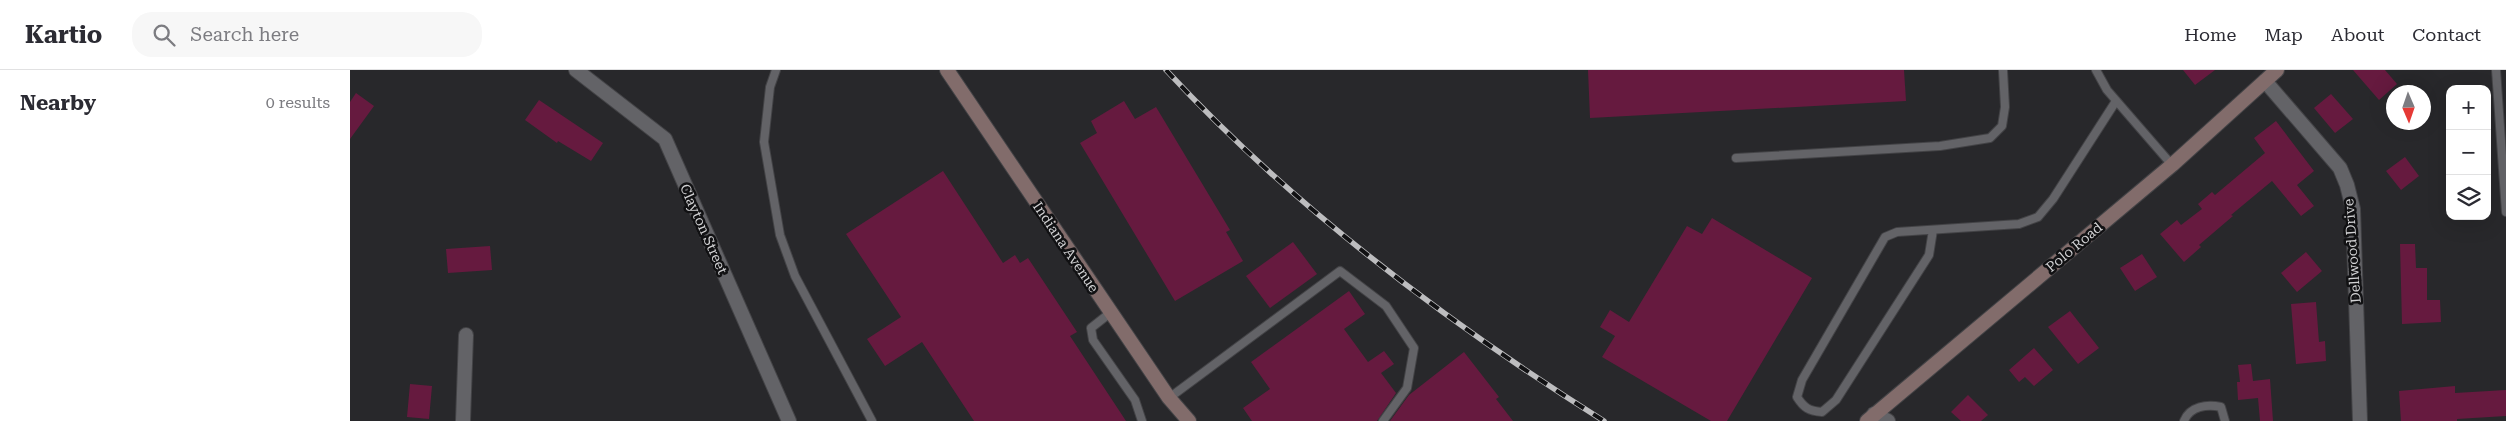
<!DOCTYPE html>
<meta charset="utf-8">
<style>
:root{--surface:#fff;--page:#f7f7f7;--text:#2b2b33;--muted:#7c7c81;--line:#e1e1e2}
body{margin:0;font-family:"Roboto Serif",serif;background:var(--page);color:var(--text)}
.controls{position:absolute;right:15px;top:15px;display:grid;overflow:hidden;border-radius:10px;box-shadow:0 5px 20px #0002}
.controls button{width:45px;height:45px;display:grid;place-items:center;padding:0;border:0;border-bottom:1px solid var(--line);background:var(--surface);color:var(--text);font:25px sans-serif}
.compass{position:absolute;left:2036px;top:15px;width:45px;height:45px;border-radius:50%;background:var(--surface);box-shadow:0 5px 20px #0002;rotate:178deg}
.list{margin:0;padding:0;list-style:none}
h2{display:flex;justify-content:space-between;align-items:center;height:65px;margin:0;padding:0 20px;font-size:21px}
h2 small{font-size:16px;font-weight:400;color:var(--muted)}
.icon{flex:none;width:28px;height:28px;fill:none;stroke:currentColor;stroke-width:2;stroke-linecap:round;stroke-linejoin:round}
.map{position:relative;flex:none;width:2156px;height:351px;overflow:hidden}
header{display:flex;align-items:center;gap:30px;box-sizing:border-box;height:70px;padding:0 25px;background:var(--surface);border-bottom:1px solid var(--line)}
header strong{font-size:24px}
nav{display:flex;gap:28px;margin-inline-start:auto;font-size:18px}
.search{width:350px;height:45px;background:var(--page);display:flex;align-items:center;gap:12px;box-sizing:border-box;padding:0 18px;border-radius:20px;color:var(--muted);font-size:19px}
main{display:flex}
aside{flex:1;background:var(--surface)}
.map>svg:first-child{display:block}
</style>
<header>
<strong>Kartio</strong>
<div class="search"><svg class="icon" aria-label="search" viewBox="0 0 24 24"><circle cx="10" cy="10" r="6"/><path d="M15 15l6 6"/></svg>Search here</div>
<nav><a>Home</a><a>Map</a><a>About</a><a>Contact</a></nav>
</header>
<main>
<aside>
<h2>Nearby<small>0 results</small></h2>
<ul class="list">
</ul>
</aside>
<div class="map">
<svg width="2156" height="351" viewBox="0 0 2156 351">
<rect width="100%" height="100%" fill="#28282b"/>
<g fill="#661a3f">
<path d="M1238,0H1554L1556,31L1240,48Z"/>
<path d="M1833,0H1865L1845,15Z"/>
<path d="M2003,0H2035L2047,14L2029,30Z"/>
<path d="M6,23L24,36L0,69V32Z"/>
<path d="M1981,24L2003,49L1985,63L1964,38Z"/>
<path d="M189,30L253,73L241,91L208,71L207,73L175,50Z"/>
<path d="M774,31L785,49L806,37L880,160L876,162L893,191L825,231L730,73L747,63L741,51Z"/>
<path d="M1926,51L1964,101L1947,115L1964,136L1951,146L1922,111L1881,145L1883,146L1849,175L1851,177L1834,192L1810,164L1827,150L1831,155L1852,139L1848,134L1862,122L1865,125L1915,83L1904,68Z"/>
<path d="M2055,87L2069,106L2051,120L2036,101Z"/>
<path d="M593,101L653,193L665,185L670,193L678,188L727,262L720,266L776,351H624L572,272L535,296L517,269L551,247L496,164Z"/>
<path d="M1362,148L1462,208L1377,351H1361L1252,287L1265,266L1250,257L1260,240L1279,252L1337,156L1352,164Z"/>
<path d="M943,172L967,204L920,238L896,206Z"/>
<path d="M2050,174H2065L2066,198H2077V230H2090L2091,252L2052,254Z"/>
<path d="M140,176L142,200L98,203L96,179Z"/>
<path d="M1956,182L1972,201L1947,222L1931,203Z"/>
<path d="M1792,184L1807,207L1785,221L1770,198Z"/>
<path d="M999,221L1015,244L994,259L1018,292L1034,281L1044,294L1031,303L1046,323L1027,351H902L893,338L920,319L901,292Z"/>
<path d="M1966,232L1969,272L1975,271L1976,291L1946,294L1941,234Z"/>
<path d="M1720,241L1749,278L1728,294L1698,257Z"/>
<path d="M1684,278L1703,300L1684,316L1675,307L1669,312L1659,300Z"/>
<path d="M1114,282L1149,327L1146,329L1163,351H1040L1059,325Z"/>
<path d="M1901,294L1903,311L1920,309L1923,351H1910L1908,328L1888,330L1887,312H1890L1888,295Z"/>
<path d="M60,314L82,316L79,349L57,347Z"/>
<path d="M2105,316V323L2156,320V346L2107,349V351H2051L2049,321Z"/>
<path d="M1618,325L1638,345L1631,351H1611L1601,342Z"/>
</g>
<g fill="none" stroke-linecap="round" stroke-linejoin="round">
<defs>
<g id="service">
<path d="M426,0L420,17L414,72L430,165L445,206L522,351"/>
<path d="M1746,0L1757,20L1822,95"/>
<path d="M2146,0L2156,142"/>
<path d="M1386,88L1590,76L1640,68L1652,56L1655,37L1653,0"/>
<path d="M1583,160L1579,185L1486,330L1472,342C1459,341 1454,338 1447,327L1452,310L1535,167L1547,162L1669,154L1688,147L1703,129L1766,31"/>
<path d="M760,243L741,258L743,270L785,330L792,351"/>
<path d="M819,328L990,201L1036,236L1064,278L1057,318L1033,351"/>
<path d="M1834,351C1840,336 1857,334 1871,337L1875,351"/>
</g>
<g id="minor">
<path d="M226,0L315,69L439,351"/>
<path d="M1915,11L1990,98L1997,115L2003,139L2010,351"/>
<path d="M1524,344L1538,351"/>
<path d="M113,351L116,265"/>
</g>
<g id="secondary">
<path d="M597,0L819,328L839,351"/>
<path d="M1517,351L1822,95L1927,0"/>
</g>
</defs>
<use href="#service" stroke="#434346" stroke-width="10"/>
<use href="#minor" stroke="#434346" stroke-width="16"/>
<use href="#secondary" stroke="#434346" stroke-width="16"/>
<use href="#service" stroke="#636367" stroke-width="8"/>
<use href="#minor" stroke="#636367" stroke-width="14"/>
<use href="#secondary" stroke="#826c6b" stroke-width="14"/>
<defs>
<path id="rail" d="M816,0C942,136 1098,253 1254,351"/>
</defs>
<use href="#rail" stroke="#bdbdbf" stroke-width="5.5"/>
<use href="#rail" stroke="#111113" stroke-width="4" stroke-dasharray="11" stroke-linecap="butt"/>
</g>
<g text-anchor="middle" stroke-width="5" stroke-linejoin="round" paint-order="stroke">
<g font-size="14" fill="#d2d2d4" stroke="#111113">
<text transform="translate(354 159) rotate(66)" y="5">Clayton Street</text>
<text transform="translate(716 177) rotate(56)" y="5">Indiana Avenue</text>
<text transform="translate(1724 177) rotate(-40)" y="5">Polo Road</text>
<text transform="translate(2002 181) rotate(-94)" y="5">Dellwood Drive</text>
</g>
</g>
</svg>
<div class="controls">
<button>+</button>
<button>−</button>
<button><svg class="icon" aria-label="layers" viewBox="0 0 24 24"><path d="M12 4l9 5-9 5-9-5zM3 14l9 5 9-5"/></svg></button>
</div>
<svg class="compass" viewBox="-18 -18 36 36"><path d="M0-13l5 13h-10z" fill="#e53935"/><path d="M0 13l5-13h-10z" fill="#7c7c81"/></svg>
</div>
</main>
